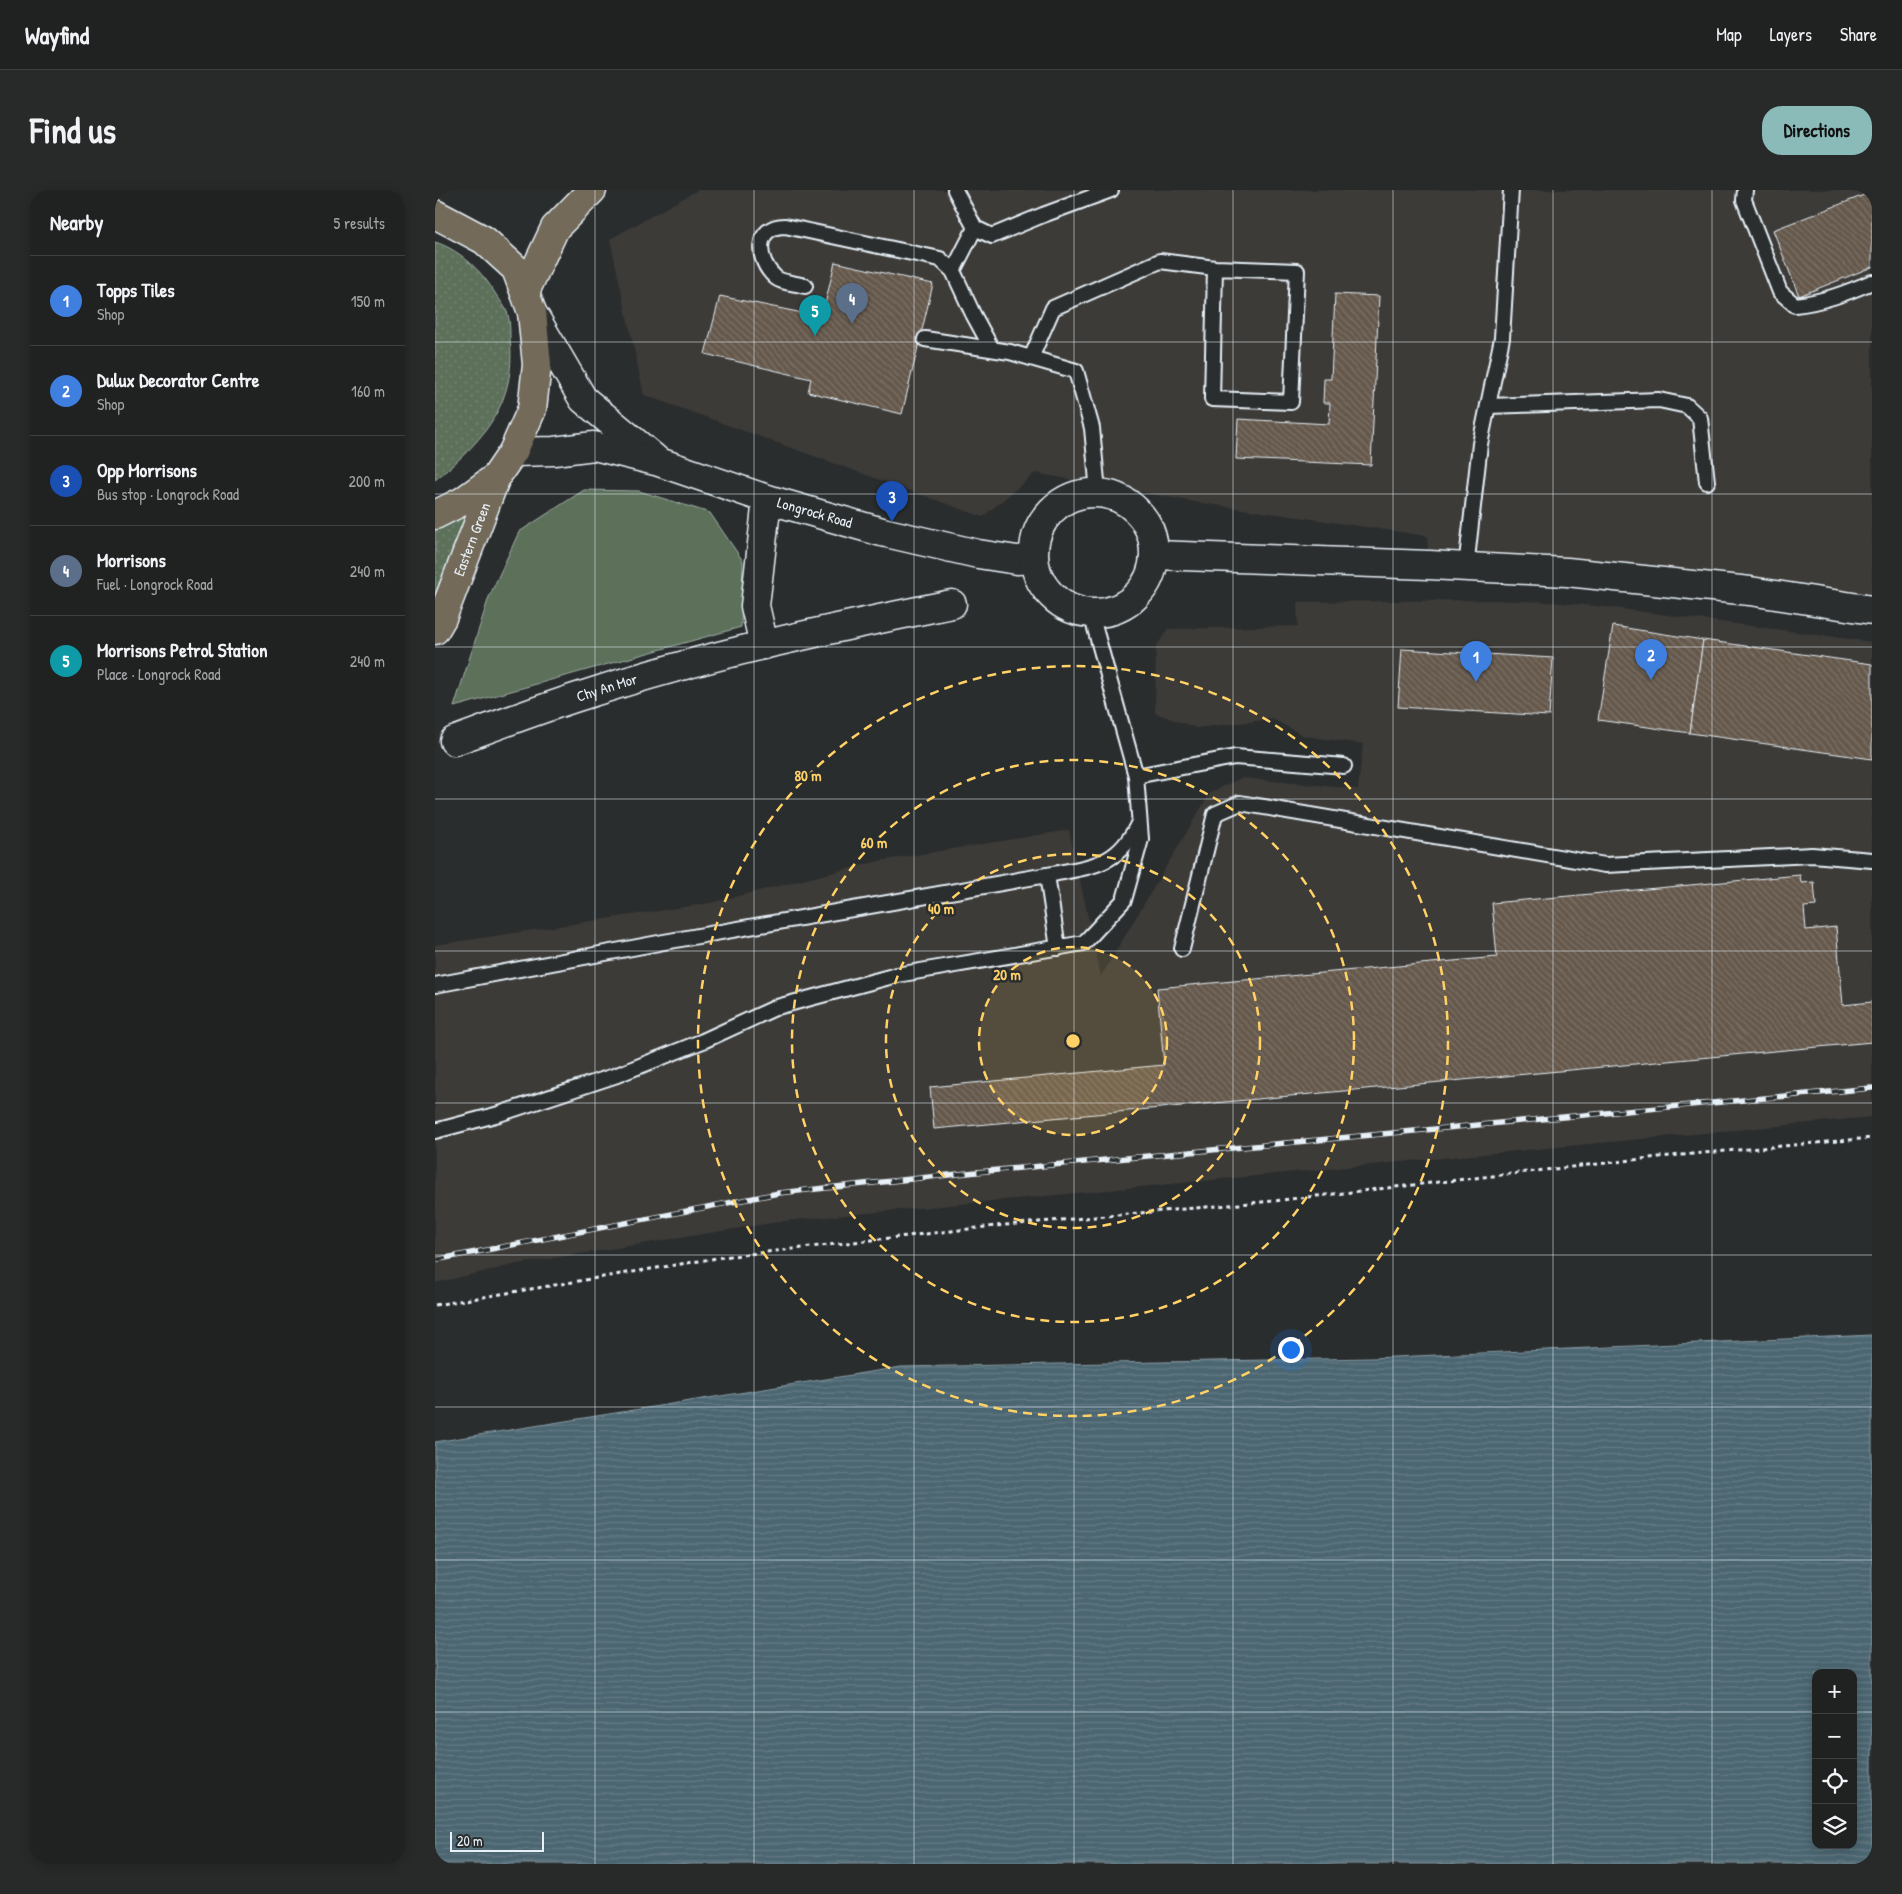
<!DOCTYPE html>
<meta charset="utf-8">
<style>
:root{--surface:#202222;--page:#282a2a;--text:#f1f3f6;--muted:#a2a4a5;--line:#3d3f40;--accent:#8bbbb9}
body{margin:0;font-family:"Patrick Hand",sans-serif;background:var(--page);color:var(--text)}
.controls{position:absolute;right:15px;bottom:15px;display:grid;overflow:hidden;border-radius:10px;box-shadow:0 2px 12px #0003}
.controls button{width:45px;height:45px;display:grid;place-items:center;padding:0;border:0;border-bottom:1px solid var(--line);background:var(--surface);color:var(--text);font:25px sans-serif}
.scale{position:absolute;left:15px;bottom:12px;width:94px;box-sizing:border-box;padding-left:5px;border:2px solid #e8f1f8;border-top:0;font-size:14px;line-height:18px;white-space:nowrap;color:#e8f1f8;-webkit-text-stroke:4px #2a2d2e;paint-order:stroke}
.you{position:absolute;left:855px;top:1159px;width:18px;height:18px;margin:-12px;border:4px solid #fff;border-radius:50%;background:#1a73e8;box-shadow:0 0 0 8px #1a73e833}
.badge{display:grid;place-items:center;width:32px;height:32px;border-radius:50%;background:var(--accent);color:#fff;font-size:16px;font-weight:700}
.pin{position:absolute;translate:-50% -41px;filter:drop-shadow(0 1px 2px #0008)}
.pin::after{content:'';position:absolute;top:26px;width:18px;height:15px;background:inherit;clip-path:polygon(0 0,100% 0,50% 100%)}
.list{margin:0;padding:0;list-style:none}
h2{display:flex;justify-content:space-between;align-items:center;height:65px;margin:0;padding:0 20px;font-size:21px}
h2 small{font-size:16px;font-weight:400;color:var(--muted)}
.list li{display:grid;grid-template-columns:32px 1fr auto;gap:15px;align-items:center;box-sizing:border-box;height:90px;padding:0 20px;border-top:1px solid var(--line)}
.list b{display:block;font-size:19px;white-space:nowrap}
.list p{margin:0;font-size:16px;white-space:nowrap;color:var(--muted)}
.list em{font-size:16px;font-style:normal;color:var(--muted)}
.icon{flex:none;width:28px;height:28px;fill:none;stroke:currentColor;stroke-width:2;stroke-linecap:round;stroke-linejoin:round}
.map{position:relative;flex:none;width:1437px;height:1674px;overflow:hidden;border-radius:20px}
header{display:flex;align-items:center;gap:30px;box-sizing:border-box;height:70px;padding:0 25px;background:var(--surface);border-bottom:1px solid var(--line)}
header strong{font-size:24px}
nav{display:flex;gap:28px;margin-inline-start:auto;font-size:18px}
.intro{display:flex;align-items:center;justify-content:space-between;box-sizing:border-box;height:120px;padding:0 30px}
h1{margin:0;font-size:35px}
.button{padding:12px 22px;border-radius:20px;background:var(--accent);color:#111;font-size:18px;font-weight:700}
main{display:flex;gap:30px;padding:0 30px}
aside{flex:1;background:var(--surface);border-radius:20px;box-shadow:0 2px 12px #0003}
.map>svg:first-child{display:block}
</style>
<header>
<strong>Wayfind</strong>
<nav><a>Map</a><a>Layers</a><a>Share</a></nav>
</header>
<div class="intro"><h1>Find us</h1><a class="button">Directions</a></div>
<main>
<aside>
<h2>Nearby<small>5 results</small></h2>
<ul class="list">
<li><span class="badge" style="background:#3f7fe0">1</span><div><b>Topps Tiles</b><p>Shop</p></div><em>150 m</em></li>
<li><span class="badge" style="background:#3f7fe0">2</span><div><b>Dulux Decorator Centre</b><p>Shop</p></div><em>160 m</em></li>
<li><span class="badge" style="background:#1a4fb4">3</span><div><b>Opp Morrisons</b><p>Bus stop · Longrock Road</p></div><em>200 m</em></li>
<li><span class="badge" style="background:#5c6f8a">4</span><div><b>Morrisons</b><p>Fuel · Longrock Road</p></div><em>240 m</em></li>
<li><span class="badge" style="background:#0f9aa8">5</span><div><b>Morrisons Petrol Station</b><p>Place · Longrock Road</p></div><em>240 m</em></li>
</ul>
</aside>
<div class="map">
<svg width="1437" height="1674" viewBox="0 0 1437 1674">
<defs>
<pattern id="grass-dots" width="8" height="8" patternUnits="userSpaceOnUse" patternTransform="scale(1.25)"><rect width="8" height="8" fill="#5b6f5a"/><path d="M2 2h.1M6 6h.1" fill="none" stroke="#738472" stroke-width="1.8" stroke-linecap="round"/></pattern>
<pattern id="water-rules" width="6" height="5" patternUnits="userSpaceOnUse" patternTransform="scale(1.25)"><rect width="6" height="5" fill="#4c6671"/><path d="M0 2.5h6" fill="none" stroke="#667c86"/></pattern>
<pattern id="building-back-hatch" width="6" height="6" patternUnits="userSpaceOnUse" patternTransform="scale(1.25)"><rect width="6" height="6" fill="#65594c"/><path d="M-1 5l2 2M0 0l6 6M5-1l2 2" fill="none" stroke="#7b7167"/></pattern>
</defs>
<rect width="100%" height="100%" fill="#2a2d2e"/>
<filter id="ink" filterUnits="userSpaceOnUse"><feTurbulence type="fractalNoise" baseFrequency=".02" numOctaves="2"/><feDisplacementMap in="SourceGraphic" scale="10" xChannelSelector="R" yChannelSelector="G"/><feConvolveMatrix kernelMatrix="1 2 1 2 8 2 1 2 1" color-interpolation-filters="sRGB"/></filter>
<g filter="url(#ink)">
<g fill="#3c3a37">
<path d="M263,0H1437V427L994,375L992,346L760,312L600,283L548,327L209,205L175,49Z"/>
<path d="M1055,410L1115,412L1172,417L1437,452V927L349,1031L82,1074L0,1093V755L275,713L444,671L634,640L666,786L775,603L806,588L923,599L928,554L869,546L838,529L761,538L720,523L721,457L733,439L863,436L862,412Z"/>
</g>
<g fill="url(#grass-dots)" stroke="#a2b0a9">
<path d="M0,52C23,59 45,79 58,100C62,107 69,114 72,122C75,129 75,141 75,149C82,214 47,252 0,290Z"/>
<path d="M61,287L0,440V325Z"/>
</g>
<path fill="#5b6f5a" stroke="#a2b0a9" d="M149,300L204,301L275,323L308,371L306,437L19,517L54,407L84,342Z"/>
<path fill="url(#water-rules)" stroke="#8a9ea7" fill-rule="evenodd" d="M1437,1145V1674H0V1252L466,1177L937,1168ZM1381,1483H1418V1655H1381Z"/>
<g fill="url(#building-back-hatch)" stroke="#e8f1f8">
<path d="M1437,2V77L1364,106L1338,40Z"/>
<path d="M400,72L498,94L467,224L373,202L376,189L270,164L285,106L387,127Z"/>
<path d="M900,104L944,106L936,275L801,269L803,229L894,234L895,213H888L889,189H896Z"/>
<path d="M1178,436L1268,450L1255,543L1163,530Z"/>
<path d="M1268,450L1437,474V569L1255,543Z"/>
<path d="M967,459L1118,468L1114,526L963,517Z"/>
<path d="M1365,685L1366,693L1379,692L1381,716L1369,717L1371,740L1401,737L1408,815L1437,812V852L499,939L495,897L729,875L722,798L1062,767L1057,713Z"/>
</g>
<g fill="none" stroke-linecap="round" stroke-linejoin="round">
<defs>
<g id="service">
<path d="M520,0L540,38L557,46L608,25L676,0"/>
<path d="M1310,0L1309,10L1345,102L1360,115C1388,112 1411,103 1437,92"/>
<path d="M518,81L540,38"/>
<path d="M370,96C361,93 346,93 340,87C321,70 319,36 350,36L505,69L518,81L538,124L557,159"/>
<path d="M490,149L575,162L641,181L657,238L663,302"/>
<path d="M596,168L618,118L725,71L780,78L862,81L856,212L777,209L780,78"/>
<path d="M1053,216L1224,210L1252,216L1265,228L1272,292"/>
<path d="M1031,378L1045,254L1067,148L1076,0"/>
<path d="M701,586L800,567L909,576"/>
<path d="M612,685L623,758"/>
<path d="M747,759L780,624L805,613L1170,675L1377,665L1437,670"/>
<path d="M0,795L229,752L612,685C657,676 683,677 704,632"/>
<path d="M0,941L64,924L182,885L268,851L342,817L462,785L649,753L689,710L706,649L701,586L656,424"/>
</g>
<g id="minor">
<path d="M329,455L320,416L332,309"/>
<path id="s1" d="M19,551C63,535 107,518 152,504C271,465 394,439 517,414"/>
</g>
<g id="tertiary">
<path d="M97,122L148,209L219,268"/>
<path id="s2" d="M78,262L119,261L159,256L224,272L332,309L447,342L543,364L582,370L598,369"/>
<circle cx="659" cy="363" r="60"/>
<path d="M720,365L994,375L1132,382L1315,401L1437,420"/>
</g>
<g id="trunk">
<path d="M0,24L49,50L81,79L97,122L102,175L97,219L78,262L61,287L28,311L0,325"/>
<path d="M90,102L120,38L157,0"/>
<path id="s3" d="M0,440L7,428L61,287"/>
</g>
</defs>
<use href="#service" stroke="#e8f1f8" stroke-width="18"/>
<use href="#minor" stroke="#e8f1f8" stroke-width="31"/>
<use href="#tertiary" stroke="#e8f1f8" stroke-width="31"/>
<use href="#trunk" stroke="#e8f1f8" stroke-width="31"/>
<path stroke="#e8f1f8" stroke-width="3" stroke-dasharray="4 4" stroke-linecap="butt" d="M0,1115L288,1067L560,1036L838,1011L1224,967L1437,948"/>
<use href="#service" stroke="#2a2d2e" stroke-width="14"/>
<use href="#minor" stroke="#2a2d2e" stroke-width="28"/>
<use href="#tertiary" stroke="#2a2d2e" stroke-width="28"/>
<use href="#trunk" stroke="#736b5a" stroke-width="28"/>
<defs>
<path id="rail" d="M0,1070L344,1003L542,982L1437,898"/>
</defs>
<use href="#rail" stroke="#e8f1f8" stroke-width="5.5"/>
<use href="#rail" stroke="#2a2d2e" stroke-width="4" stroke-dasharray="11" stroke-linecap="butt"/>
</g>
</g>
<path fill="none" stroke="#e8f1f8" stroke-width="1" stroke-opacity="0.55" d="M160,0V1674M319,0V1674M479,0V1674M639,0V1674M798,0V1674M958,0V1674M1118,0V1674M1277,0V1674M0,152H1437M0,304H1437M0,457H1437M0,609H1437M0,761H1437M0,913H1437M0,1065H1437M0,1217H1437M0,1370H1437M0,1522H1381M1418,1522H1437"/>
<circle cx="638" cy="851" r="94" fill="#ffd166" fill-opacity=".12"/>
<g fill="none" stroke="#ffd166" stroke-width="2.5" stroke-dasharray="9 6">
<circle cx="638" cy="851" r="94"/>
<circle cx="638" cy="851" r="187"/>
<circle cx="638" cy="851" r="281"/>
<circle cx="638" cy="851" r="375"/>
</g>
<g text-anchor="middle" stroke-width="5" stroke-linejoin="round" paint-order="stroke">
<g font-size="15" fill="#e8f1f8" stroke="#2a2d2e">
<text dy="5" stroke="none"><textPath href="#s2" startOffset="312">Longrock Road</textPath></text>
<text dy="5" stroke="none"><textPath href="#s3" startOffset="98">Eastern Green</textPath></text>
<text dy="5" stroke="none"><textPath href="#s1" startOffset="162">Chy An Mor</textPath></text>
</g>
</g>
<circle cx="638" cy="851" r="8" fill="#ffd166" stroke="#2a2d2e" stroke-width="2.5"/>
<g font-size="15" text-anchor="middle" font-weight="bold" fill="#ffd166" stroke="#2a2d2e" stroke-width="5" stroke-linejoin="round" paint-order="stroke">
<text x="373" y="591">80 m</text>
<text x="439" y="658">60 m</text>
<text x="506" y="724">40 m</text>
<text x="572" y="790">20 m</text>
</g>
</svg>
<div class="controls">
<button>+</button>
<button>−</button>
<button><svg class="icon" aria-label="locate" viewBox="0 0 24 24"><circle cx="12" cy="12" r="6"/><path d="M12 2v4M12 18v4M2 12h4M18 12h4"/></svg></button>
<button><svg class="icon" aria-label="layers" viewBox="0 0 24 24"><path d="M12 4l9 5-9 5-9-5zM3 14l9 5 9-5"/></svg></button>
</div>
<div class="scale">20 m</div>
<div class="you"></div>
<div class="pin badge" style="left:1041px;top:492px;background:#3f7fe0">1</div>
<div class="pin badge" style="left:1216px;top:490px;background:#3f7fe0">2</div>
<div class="pin badge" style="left:457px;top:332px;background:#1a4fb4">3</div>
<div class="pin badge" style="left:417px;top:134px;background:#5c6f8a">4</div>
<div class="pin badge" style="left:380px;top:146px;background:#0f9aa8">5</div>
</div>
</main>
